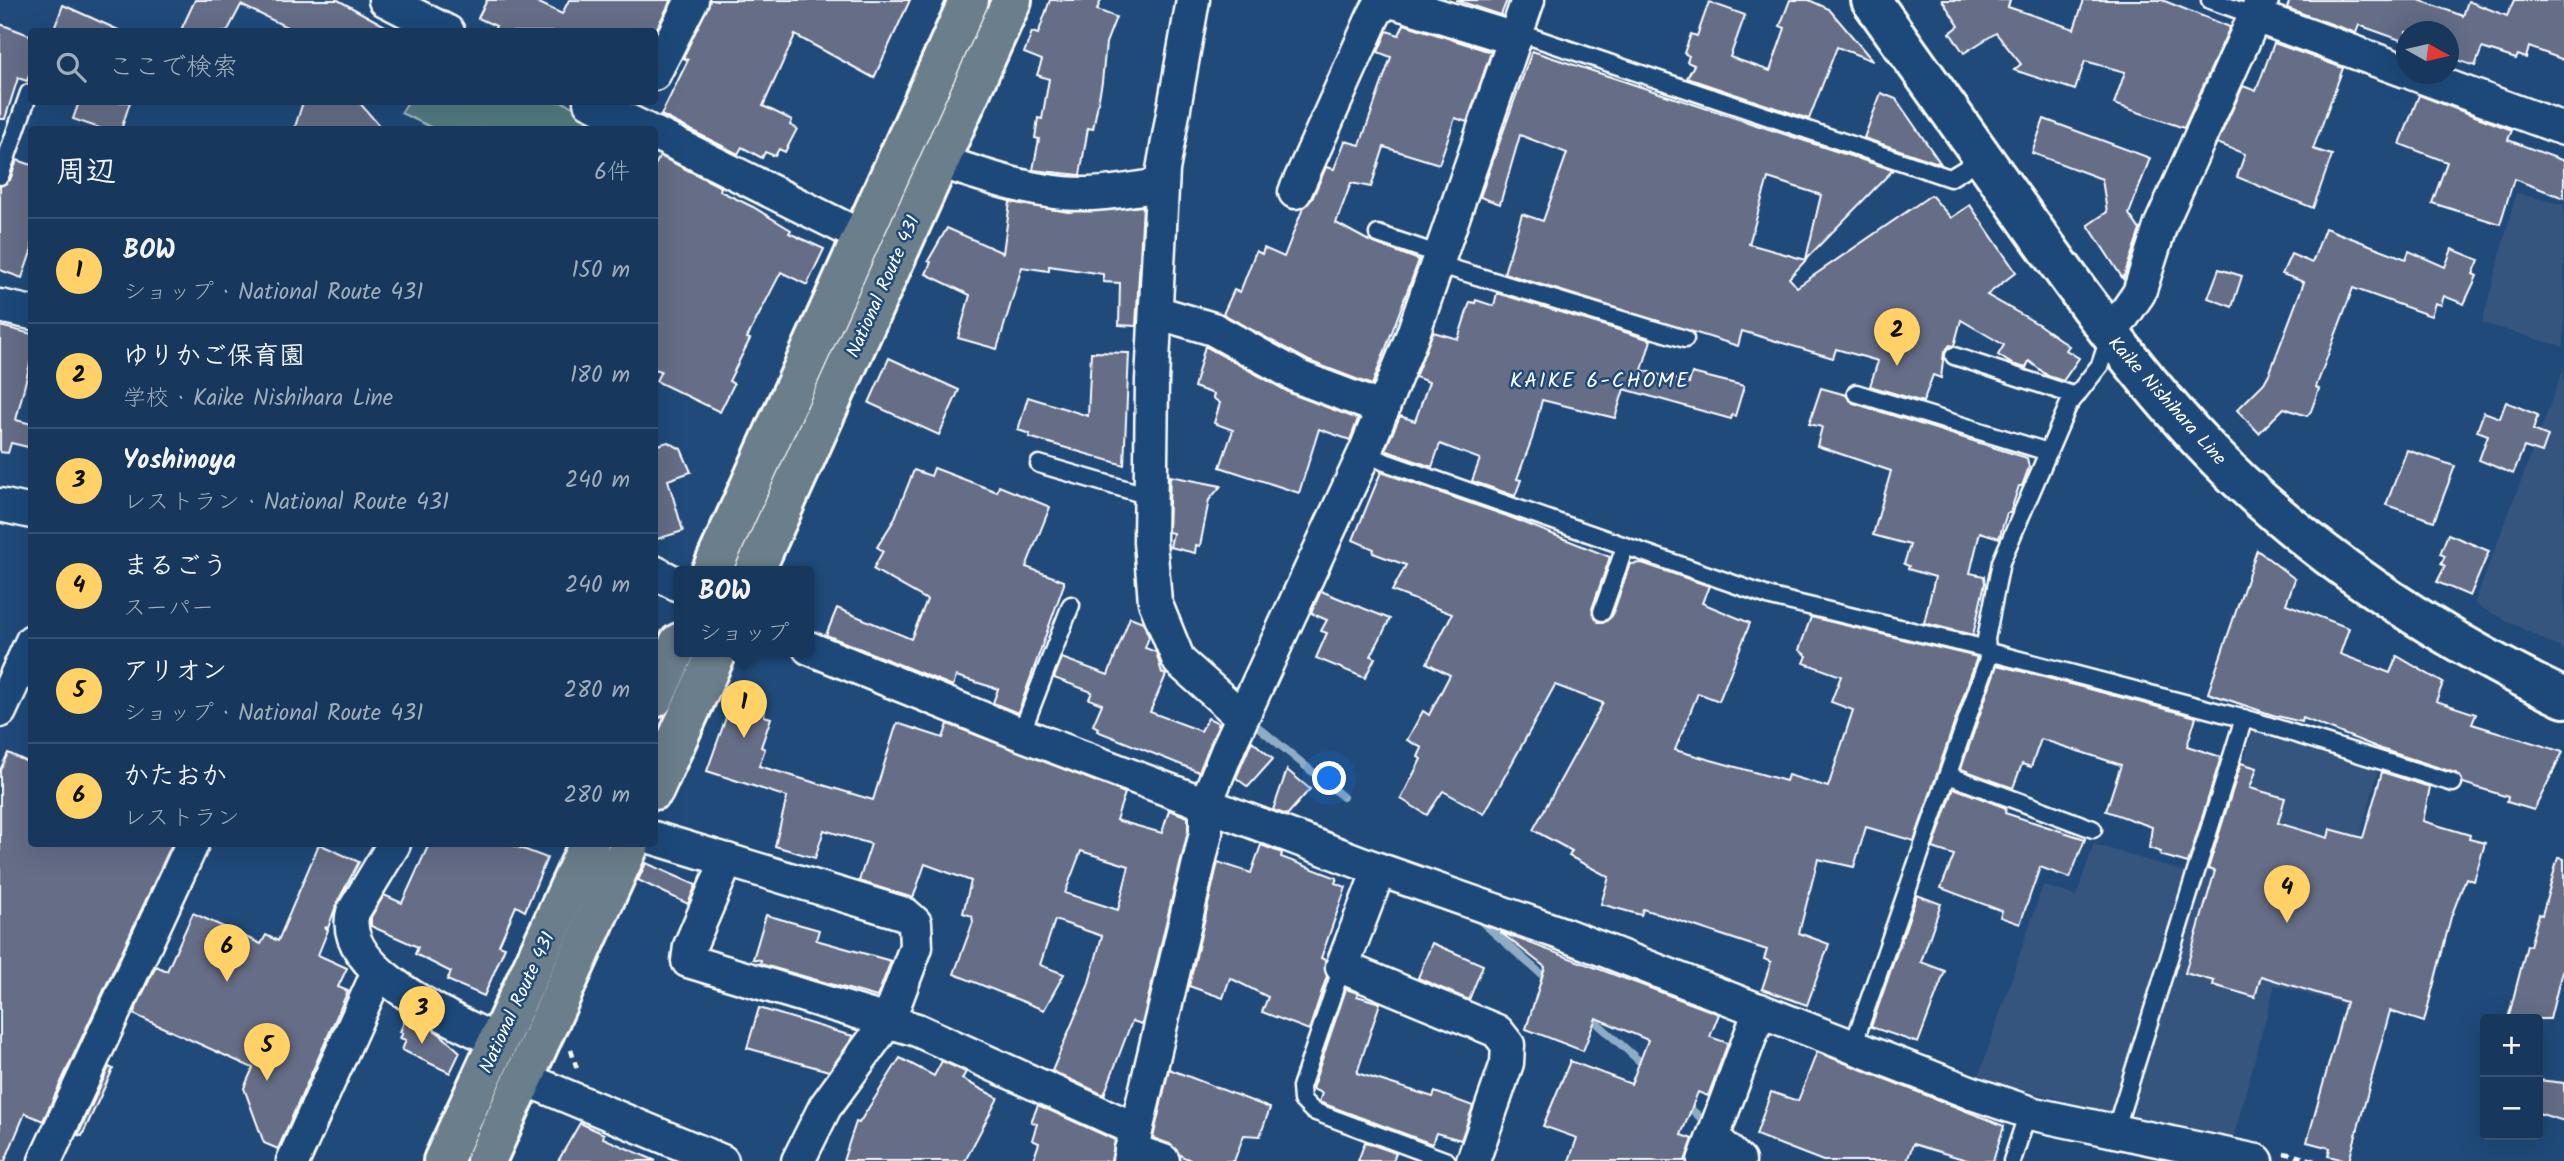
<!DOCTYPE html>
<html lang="ja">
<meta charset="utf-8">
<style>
:root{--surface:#17385c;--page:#203f62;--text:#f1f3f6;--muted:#9eacbb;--line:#365272;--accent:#ffd166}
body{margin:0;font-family:Kalam,"Klee One",sans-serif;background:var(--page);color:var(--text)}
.controls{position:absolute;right:21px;bottom:21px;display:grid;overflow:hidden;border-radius:7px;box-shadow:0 7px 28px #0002}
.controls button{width:63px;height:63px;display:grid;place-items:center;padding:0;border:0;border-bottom:2px solid var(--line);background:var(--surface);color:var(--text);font:35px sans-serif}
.compass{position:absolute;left:2396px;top:21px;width:63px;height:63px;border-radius:50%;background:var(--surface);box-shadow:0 7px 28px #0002;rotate:98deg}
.you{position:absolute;left:1330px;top:779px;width:24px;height:24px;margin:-18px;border:5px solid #fff;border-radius:50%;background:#1a73e8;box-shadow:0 0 0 10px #1a73e833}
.badge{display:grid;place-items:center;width:46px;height:46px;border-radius:50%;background:var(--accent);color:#111;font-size:23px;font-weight:700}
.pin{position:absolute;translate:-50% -58px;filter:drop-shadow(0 2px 4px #0008)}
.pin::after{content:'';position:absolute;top:37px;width:24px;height:21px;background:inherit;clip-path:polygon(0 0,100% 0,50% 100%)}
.popup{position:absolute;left:674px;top:566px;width:140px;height:91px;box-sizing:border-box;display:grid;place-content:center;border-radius:7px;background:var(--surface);filter:drop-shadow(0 2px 5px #0005);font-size:23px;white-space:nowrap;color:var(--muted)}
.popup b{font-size:26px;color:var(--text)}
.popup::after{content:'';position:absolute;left:50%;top:100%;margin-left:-14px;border:14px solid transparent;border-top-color:var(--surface)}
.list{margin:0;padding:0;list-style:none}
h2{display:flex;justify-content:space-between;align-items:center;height:91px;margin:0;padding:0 28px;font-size:30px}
h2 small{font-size:23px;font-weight:400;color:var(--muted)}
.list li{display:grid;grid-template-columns:46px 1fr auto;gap:21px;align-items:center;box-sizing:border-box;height:105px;padding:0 28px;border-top:2px solid var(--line)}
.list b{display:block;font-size:26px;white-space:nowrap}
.list p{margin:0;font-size:23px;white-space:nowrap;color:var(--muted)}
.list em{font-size:23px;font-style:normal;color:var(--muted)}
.icon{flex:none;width:38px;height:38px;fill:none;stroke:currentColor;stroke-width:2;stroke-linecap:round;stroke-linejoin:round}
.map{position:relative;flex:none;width:2564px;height:1161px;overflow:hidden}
.search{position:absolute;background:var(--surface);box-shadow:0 7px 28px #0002;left:28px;top:28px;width:630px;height:77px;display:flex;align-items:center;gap:18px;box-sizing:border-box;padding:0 24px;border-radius:7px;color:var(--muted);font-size:26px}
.panel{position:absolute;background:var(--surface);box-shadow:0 7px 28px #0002;left:28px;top:126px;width:630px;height:721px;border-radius:7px}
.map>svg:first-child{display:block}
</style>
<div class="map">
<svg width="2564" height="1161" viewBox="0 0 2564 1161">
<rect width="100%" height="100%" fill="#1f4a7a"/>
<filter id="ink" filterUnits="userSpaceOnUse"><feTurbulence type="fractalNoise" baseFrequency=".0143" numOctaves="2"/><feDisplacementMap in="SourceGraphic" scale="14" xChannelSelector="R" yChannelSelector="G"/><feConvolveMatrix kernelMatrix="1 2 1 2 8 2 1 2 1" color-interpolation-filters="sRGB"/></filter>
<g filter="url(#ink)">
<g fill="#34547e">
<path d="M2516,193L2564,205V347L2482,323Z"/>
<path d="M2564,368V650L2474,604Z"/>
<path d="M2252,731L2379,768L2356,851L2359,1009L2275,985L2233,1139L2132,1118L1978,1078L2043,885L2076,896L2094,844L2185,872L2163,950L2181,956L2222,816L2229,817Z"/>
</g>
<path fill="#527b83" stroke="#a8bdc1" stroke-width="2" d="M408,102H563L617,128L435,129L401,113Z"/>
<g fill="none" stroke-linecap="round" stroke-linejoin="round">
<g stroke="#8eacc5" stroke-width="8">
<path d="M1257,726L1343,797"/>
<path d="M1475,916L1549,981"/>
<path d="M1588,1015L1646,1067"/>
<path d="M1683,1102L1702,1119"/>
</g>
</g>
<g fill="#656d87" stroke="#fff" stroke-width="2" fill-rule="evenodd">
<path d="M195,0H338L396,32H297L241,5L227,32H180Z"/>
<path d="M487,0H533L562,14L569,0H671L655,32H493L496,26L478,18Z"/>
<path d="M710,0H910L874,78L795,35L763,106L792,120L790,125L797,129L785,152L779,149L775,156L765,152L762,158L742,147L738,154L661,115L688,60L683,58Z"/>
<path d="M1050,0H1101L1097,10L1116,17L1106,43L1102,82L1093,129L1088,128L1080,175L1033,170L1039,139L1035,138L1038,118L1042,119L1049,79L1037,75L1042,60L1024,53L1032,32L1038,34Z"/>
<path d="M1456,0H1507L1501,15Z"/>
<path d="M1790,0H1809L1829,9L1873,61L1837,47L1809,119L1687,78L1694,65L1687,62L1689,56L1684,53L1691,34L1697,36L1709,2L1745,15L1730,57L1770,71L1785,28L1780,26Z"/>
<path d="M1942,0H2010L2008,7L2074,29L2084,0H2162L2230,27L2184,128L2114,104L2125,72L2085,61L2075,90L2014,70L2021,64L1996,33L1964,53L1950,33L1959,26Z"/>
<path d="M2290,0H2419L2463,16L2468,1L2507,16L2514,0H2564V60L2529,47L2526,58L2518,55L2516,59L2482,48L2475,66L2448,57V32H2406V42L2359,25L2356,33L2287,8Z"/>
<path d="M63,5L123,32H53Z"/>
<path d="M0,24L32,36V67L27,81L18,78L5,119H0Z"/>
<path d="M1404,24L1491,52L1467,122L1455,118L1439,164L1384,147L1371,187L1351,183L1336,223L1369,241L1419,260L1372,385L1309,361L1223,314L1234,290L1240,292L1256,251L1262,254L1264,248L1284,257L1303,208L1312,199L1326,167L1334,169L1345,141L1360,145L1391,57L1378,52L1387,31L1399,35Z"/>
<path d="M2274,43L2343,68L2313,149L2332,155L2313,208L2237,177L2245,154L2217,143L2243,86L2256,91Z"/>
<path d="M1532,51L1893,170L1806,259L1821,195L1768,178L1749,244L1806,260L1789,278L1797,287L1931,195L1951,218L1970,205L2016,272L1987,295L2038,324L2069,346L2066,350L2079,358L2063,381L2048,376L2029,361L2026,368L2012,364L1998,355L2004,345L1961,320L1954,346L1950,345L1944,352L1941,378L1933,375L1923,402L1870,386L1878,361L1836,349L1833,358L1742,331L1738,346L1504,273L1522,214L1543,221L1567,153L1520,135L1500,204L1480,197Z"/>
<path d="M1881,93L1896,99L1941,164L1864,138Z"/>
<path d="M2419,95L2512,130L2508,140L2564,161V198L2514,179L2500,224L2432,203L2447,162L2400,144Z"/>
<path d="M79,102H130L121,130H105L73,119Z"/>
<path d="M303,102H359L383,130H294Z"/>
<path d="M2044,119L2150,158L2129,214L2140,230L2123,279L2088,225L2107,212L2102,179L2032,153Z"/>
<path d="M660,156L721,187L720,191L753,207L791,230L789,233L824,249L807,285L781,272L747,338L750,339L729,381L734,384L720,412L656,381L661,371L654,369V167Z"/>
<path d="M17,160L32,165V249L22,278L0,270V186L10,180Z"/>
<path d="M1010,202L1068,212L1143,206L1136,326L1119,325L1120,283L1103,282V274L1049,266V271L1022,267L997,349L958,338L970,295L926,274L931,262L928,261L947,228L1003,253Z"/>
<path d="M2325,228L2406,259L2409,251L2445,267L2452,249L2479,260L2473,274L2477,276L2464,304L2444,296L2441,305L2435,303L2431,316L2353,288L2316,387L2319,389L2311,411L2307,416L2284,408L2259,433L2237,410L2264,383L2270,372L2304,282L2282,274L2291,254L2312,263Z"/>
<path d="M2219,269L2242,276L2232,307L2208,298Z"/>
<path d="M1497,293L1651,340L1642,370L1689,383L1692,373L1744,386L1735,416L1732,415L1731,419L1624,389L1615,418L1542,400L1532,439L1517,479L1521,480L1515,496L1472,481L1480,459L1440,444L1432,467L1385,450L1400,416L1415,421L1429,382L1415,377L1433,332L1458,339L1470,302L1475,303L1476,300L1494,306Z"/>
<path d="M0,326L32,334V356L16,420L32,424V448L11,443L8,453L0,452Z"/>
<path d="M1205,346L1292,394L1358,419L1350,440L1319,429L1299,493L1220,467L1233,430L1214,423L1220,403L1213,398L1214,394L1194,387Z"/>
<path d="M1091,352L1129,353L1124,465L1029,437L1030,434L1018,430L1028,397L1088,416Z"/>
<path d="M889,358L959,390L939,435L869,403Z"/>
<path d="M1821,388L1846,395L1853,403L2027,458L2029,467L2022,486H2019L2010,513H2007L1999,538L1980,532L1970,573L1984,576L1985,583L1973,635L1924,623L1935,577L1908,569L1909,566L1904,564L1910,545L1873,535L1891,471L1817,446L1822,427L1809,424Z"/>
<path d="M2506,402L2538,415L2533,430L2548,436L2542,453L2524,447L2513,474L2479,460L2488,435L2477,431L2484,412L2500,418Z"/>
<path d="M668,442L681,449L691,472L668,480L683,531L654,540V446Z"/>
<path d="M2407,450L2455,466L2434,521L2386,505Z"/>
<path d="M934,468L997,492L999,486L1050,507L1026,567L1064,581V584L1018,713L993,703L998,689L956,676L953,686L826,635L837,608L911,639L927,600L873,569L883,551L877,547L894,520L914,470L931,476Z"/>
<path d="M1381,472L1507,516L1610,557L1592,609L1598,622H1605L1612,616L1630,564L1642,563L1709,586L1702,603L1750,623L1719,701L1698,693L1675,750L1786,781L1788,775L1828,787L1853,710L1831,702L1841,676L1804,663L1807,656L1799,650L1811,617L1977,657L1914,841L1866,827L1854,867L1818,859L1799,933L1829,944L1807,1005L1762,989L1771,962L1764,959L1767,950L1643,909L1641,915L1601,904L1609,877L1569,856L1572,851L1533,830L1603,703L1555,685L1484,814L1443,791L1427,815L1401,799L1421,759L1418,757L1422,748L1407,740L1423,711L1429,715L1450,675L1427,663L1452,614L1392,591L1406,565L1373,553L1374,549L1353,540Z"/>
<path d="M1170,476L1221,486L1209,500L1200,546L1196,545L1195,553L1170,547L1173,533L1168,532Z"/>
<path d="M2448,534L2489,551L2470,596L2437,582L2445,566L2441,564L2445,556L2440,554Z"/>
<path d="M2257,550L2295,579L2286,604L2349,628L2340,654L2390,673L2397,656L2443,683L2436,701L2476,714L2472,724L2563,752L2534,810L2507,802L2508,797L2463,783L2456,773L2384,750L2303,718L2302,722L2273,715L2208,693Z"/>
<path d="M1321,591L1390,619L1371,656L1375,658L1365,678L1316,658L1327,633L1321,631L1327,620L1311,613Z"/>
<path d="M1130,617L1143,622L1149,637L1145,648L1156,652L1162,673L1166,675L1150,712L1201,731L1208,718L1219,723L1199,772L1097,731L1098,728L1093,725L1102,704L1089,699L1092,692L1054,678L1062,658L1108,675Z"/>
<path d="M1997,665L2196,717L2187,746L2221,757L2188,863L2160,855L2161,852L2149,848L2152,827L2106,811L2121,765L2041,739L2031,767L2022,764L2013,788L1961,769Z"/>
<path d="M750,705L765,710L764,716L771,718L761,747L765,749L759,766L873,800L897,723L943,738L948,724L1125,793L1116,820L1162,833L1169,810L1188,817V831L1142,1024L1132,1021L1104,1095L1052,1071L1088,986L1102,936L1055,920L1040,965L1064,974L1044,1010L954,974L973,922L972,916L963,913L971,881L925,864L913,898L859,881L871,844L824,830L815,858L775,846L787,797L707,771L728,712ZM1081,851L1129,866L1118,910L1065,893Z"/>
<path d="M1252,741L1273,759L1248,787L1236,778Z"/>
<path d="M8,753L32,764V844H172L43,1121L25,1113L5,1161H0V770Z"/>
<path d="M2241,763L2257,768L2250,788L2285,798L2278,823L2328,838L2330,829L2363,838L2382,772L2430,787L2423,821L2470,835L2469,839L2485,843L2474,881L2466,878L2451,917L2424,1022L2390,1011L2349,1161L2328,1156L2330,1148L2307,1142L2346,1002L2261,976L2255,997L2213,985L2214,981L2185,973L2215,871L2208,869Z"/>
<path d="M1287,770L1310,789L1287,815L1273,810Z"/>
<path d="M1954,788L2006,808L2005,813L2085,839L2070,878L2040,867L2020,924L2000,917L2002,911L1941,888L1954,855L1933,848Z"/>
<path d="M319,844L359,862L337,903L328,928L325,927L328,930L318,955L347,968L338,987L348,991L278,1149L264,1143L244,1088L253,1068L133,1014L156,966L167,971L193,913L261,944L266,935L278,941Z"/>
<path d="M429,844H510L547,858L525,911L516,906L499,945L505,947L484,996L447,980L451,972L415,954L418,947L371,926V917L384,895L402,903Z"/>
<path d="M1261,845L1282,853L1281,857L1337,878L1335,883L1346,887L1321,958L1325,960L1327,976L1309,1030L1262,1012L1268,997L1230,978L1223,998L1189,986L1218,862L1251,873Z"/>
<path d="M2558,858L2564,859V963L2550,1019H2508L2527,945L2530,946L2539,914L2542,915Z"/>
<path d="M646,863L696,885L688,904L638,880Z"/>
<path d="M1917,895L1941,904L1921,962L1945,971L1918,1043L1871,1027Z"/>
<path d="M766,915L819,930L816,940L891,961L877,997L760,964L761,960L753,959Z"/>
<path d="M1500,932L1719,1014L1710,1037L1728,1043L1708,1096L1698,1092L1681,1135L1693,1139L1685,1161H1569L1577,1138L1543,1126L1570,1061L1631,1084L1648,1040L1596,1018L1583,1051L1526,1029L1545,967Z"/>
<path d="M1432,943L1483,965L1469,1000L1418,978Z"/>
<path d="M1346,989L1358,993L1357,996L1380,1003L1357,1073L1433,1097L1435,1092L1473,1106L1461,1140L1436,1133L1432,1144L1319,1102L1322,1093L1312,1089Z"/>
<path d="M759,1008L845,1034L854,1036L829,1071L747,1048Z"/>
<path d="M407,1015L440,1034L460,1052L450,1073L402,1050L406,1040L400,1038L403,1033L400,1032Z"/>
<path d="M1817,1052L2004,1126L1993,1161H1970L1913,1144L1907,1161H1823L1756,1135L1771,1092L1798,1101Z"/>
<path d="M900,1058L934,1076L942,1061L966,1072L962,1079L998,1098L965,1161H843L856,1122L859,1123Z"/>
<path d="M109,1067L113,1069L82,1136L78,1135Z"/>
<path d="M1169,1069L1270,1108L1260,1136L1244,1135L1234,1161H1193L1181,1156L1170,1144L1153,1138Z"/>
<path d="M2538,1080L2564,1083V1121L2538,1113Z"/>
<path d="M1038,1105L1115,1140L1111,1161H1033L1039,1143L1032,1140L1037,1124L1031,1122Z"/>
<path d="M580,1123L604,1134L603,1138L656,1161H558Z"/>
<path d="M1365,1142L1396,1153L1393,1161H1358Z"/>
</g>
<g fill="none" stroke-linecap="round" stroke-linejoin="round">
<defs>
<g id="service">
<path d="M2210,0L2255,16"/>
<path d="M1517,32L1950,178L1983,158"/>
<path d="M0,176L29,93"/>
<path d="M1378,234L1440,255"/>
<path d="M1437,264L1685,339"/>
<path d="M1954,356L2076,396"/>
<path d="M1856,393L2048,452"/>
<path d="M1365,452L1385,462L1771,597L1987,649"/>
<path d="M1039,464L1149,496"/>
<path d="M1602,612L1625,547"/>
<path d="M1988,659L1986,639L2001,562L2068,406L2100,365L2109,338"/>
<path d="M1021,734L1071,605"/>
<path d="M1948,775L2093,829"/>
<path d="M1342,967L1301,1087L1302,1100L1313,1111L1447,1161"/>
<path d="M1853,1046L1988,659L1993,653L2257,722L2453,783"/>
<path d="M2115,1131L2244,718"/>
<path d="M2012,1161L2028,1112"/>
</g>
<g id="minor">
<path d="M385,0L448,32"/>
<path d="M1193,0L1163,170L1152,381L1150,542L1155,602L1179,661L1242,717"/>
<path d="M2255,16L2406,71"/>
<path d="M654,74L692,0"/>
<path d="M2414,74L2564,129"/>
<path d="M590,102L647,130"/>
<path d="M654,133L861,236"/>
<path d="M939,161C985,176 1037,195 1087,194C1111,194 1137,188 1162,185"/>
<path d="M1295,192L1373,17L1378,8L1391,1L1515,39"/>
<path d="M0,306L32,313"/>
<path d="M1156,312L1213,329L1301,378L1383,409"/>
<path d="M2110,335L2139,293L2161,224L2262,0"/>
<path d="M0,505L32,512"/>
<path d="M654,572L679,585"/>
<path d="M809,648L1021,734L1372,867L1563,934L1972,1093L2034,1114L2257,1161"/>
<path d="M0,711L32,641"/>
<path d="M654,838L905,914L915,923L916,947L889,1019L825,1107L798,1161"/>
<path d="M394,844L353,912C337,970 456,1022 497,1041"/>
<path d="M727,860L690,946L688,961L917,1030L1135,1129"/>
<path d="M1379,870L1342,967L1497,1031L1508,1045L1507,1063L1473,1161"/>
<path d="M523,1078L722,1161"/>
<path d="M1713,1137L1739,1161"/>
<path d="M1131,1150L1163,1161"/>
<path d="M45,1161L192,844"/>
<path d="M293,1161L378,972"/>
<path d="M1129,1161L1206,833V803L1230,744L1365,452L1413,334L1528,0"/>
<path d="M1704,1161L1760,1010"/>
</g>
<path id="secondary" d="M1871,0C1924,75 1977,149 2030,224C2084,300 2139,376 2203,444C2303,550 2433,635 2564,698"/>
<g id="trunk">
<path d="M711,572L969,0"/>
<path d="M754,572L1012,0"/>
<path d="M654,698L679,643"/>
<path d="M654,790L717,652"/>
<path d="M443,1161L589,844"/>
<path d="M486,1161L630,844"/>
</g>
</defs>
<use href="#service" stroke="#fff" stroke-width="21"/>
<use href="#minor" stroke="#fff" stroke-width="37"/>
<use href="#secondary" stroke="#fff" stroke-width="44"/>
<use href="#trunk" stroke="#fff" stroke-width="44"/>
<g stroke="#fff" stroke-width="4.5" stroke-dasharray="7 5" stroke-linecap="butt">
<path d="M747,659L769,652"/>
<path d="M571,1050L577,1069"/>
<path d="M2284,1153L2318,1161"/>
</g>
<use href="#service" stroke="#1f4a7a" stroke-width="16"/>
<use href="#minor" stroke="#1f4a7a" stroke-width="32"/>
<use href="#secondary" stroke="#1f4a7a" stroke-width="38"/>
<use href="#trunk" stroke="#6b7e8b" stroke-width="38"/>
</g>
</g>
<g text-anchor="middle" stroke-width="5" stroke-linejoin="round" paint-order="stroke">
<g font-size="19" fill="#fff" stroke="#1f4a7a">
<text transform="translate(882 286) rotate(-66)" y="7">National Route 431</text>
<text transform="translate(2168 400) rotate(48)" y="7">Kaike Nishihara Line</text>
<text transform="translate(516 1002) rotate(-65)" y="7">National Route 431</text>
</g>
<g font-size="21" letter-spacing="2" fill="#fff" stroke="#1f4a7a">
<text x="1600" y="387">KAIKE 6-CHOME</text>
</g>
</g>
</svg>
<div class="controls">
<button>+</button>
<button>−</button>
</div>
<svg class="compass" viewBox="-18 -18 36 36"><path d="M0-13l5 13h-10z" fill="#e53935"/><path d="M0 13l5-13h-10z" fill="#9eacbb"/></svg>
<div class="you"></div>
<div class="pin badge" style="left:744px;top:738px">1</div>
<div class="popup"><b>BOW</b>ショップ</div>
<div class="pin badge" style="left:1897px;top:366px">2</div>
<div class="pin badge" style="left:422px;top:1044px">3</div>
<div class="pin badge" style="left:2287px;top:923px">4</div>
<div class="pin badge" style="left:267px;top:1081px">5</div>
<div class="pin badge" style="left:227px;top:982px">6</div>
<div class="search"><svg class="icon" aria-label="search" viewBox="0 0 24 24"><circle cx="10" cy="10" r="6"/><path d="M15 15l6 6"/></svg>ここで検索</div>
<section class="panel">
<h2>周辺<small>6件</small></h2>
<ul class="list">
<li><span class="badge">1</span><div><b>BOW</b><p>ショップ · National Route 431</p></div><em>150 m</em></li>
<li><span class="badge">2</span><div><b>ゆりかご保育園</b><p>学校 · Kaike Nishihara Line</p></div><em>180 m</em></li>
<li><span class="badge">3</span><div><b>Yoshinoya</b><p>レストラン · National Route 431</p></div><em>240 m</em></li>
<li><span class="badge">4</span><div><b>まるごう</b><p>スーパー</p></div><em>240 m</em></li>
<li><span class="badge">5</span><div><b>アリオン</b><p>ショップ · National Route 431</p></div><em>280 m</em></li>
<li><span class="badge">6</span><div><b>かたおか</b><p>レストラン</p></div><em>280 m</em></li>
</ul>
</section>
</div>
